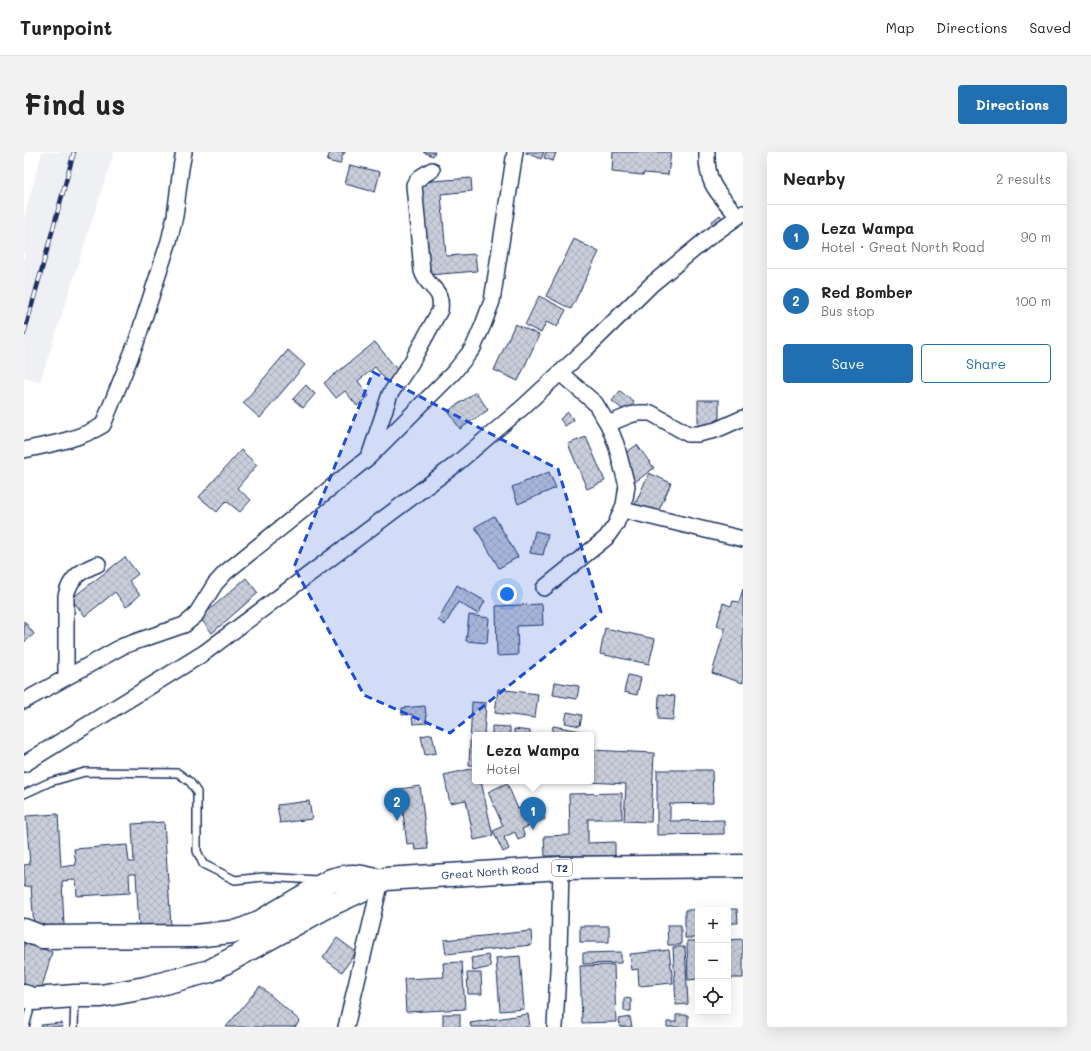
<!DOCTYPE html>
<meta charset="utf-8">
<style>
:root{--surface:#fff;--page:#f2f2f2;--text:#222;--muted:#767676;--line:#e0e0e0;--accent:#1f6fb2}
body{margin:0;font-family:Mali,sans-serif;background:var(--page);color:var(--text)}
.controls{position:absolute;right:12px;bottom:12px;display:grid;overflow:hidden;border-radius:4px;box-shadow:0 4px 16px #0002}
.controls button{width:36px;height:36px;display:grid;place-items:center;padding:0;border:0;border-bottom:1px solid var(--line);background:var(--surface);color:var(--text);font:20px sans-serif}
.you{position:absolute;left:483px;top:442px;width:14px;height:14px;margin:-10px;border:3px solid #fff;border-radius:50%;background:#1a73e8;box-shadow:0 0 0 6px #1a73e833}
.badge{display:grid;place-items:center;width:26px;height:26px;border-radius:50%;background:var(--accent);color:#fff;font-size:13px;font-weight:700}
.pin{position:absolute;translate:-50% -33px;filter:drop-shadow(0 1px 2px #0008)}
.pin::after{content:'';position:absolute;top:21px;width:14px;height:12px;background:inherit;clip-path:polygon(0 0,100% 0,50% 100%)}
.popup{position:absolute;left:448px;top:580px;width:122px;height:52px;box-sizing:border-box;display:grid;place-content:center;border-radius:4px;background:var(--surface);filter:drop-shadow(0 1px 3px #0005);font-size:13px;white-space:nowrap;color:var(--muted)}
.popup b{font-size:15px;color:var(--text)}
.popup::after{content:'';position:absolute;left:50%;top:100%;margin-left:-8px;border:8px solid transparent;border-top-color:var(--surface)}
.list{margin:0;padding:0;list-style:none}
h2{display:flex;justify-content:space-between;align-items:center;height:52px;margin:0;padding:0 16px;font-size:17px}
h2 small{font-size:13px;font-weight:400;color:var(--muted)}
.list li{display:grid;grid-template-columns:26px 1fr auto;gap:12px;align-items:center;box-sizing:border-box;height:64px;padding:0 16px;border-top:1px solid var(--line)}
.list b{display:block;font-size:15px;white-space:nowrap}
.list p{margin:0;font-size:13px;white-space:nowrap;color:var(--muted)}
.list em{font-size:13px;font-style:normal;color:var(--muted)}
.actions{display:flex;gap:8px;padding:12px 16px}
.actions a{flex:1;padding:9px 0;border:1px solid var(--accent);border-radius:4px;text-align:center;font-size:14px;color:var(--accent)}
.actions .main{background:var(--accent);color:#fff}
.icon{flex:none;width:22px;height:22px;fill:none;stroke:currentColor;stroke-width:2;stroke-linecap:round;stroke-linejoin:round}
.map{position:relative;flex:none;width:719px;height:875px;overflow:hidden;border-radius:4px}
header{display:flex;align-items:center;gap:24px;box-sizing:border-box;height:56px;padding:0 20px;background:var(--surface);border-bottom:1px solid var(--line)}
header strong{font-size:19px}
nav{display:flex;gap:22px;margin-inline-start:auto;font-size:14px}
.intro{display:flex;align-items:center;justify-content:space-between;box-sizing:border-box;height:96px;padding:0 24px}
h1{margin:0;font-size:28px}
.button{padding:10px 18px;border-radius:4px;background:var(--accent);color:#fff;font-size:14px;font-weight:700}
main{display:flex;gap:24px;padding:0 24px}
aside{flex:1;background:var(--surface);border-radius:4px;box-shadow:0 4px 16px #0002}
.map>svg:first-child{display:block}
</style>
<header>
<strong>Turnpoint</strong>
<nav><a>Map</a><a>Directions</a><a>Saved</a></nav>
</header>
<div class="intro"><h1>Find us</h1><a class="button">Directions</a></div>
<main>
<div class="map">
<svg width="719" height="875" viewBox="0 0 719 875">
<defs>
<pattern id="building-cross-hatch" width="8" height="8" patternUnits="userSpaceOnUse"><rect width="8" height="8" fill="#caceda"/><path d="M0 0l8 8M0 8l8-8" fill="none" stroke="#adb1be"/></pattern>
</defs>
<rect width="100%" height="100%" fill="#fff"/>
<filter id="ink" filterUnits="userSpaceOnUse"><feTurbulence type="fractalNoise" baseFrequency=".025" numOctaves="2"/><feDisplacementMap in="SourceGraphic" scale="8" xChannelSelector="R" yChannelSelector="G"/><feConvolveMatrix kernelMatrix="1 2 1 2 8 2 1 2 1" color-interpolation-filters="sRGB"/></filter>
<g filter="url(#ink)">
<path fill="#eff0f4" d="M18,0H90L16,230L0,225V65Z"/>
<g fill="url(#building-cross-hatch)" stroke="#1b2f5e">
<path d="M306,0H321L320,2H319L316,12L303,9Z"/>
<path d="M399,0H411L409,4Z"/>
<path d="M502,0H520L517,7L502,1Z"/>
<path d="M522,0L532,1L529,9L520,6Z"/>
<path d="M589,0H647L644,23L620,21L619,23L588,20Z"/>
<path d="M326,13L356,20L351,40L321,32Z"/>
<path d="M447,26L448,39L417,42L422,104L451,102L453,119L405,123L397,30Z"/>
<path d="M696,63L704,74L695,81L687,70Z"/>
<path d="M550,87L575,100L547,157L522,144Z"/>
<path d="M515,144L542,158L533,175L522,170L517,181L501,173Z"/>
<path d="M491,172L515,183L494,229L470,218Z"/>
<path d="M351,190L375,220L363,230L351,215L334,229L345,244L333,254L321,239L312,246L300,231Z"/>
<path d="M264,198L281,213L236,266L219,251Z"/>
<path d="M282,233L291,242L279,256L269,247Z"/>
<path d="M596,239L610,250L602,260L588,249Z"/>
<path d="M452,240L464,258L436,277L424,259Z"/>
<path d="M674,248H695V278L674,277Z"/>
<path d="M544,260L550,268L541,274L536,267Z"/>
<path d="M562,285L581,329L563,337L544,292Z"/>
<path d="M613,293L630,316L611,330L594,306Z"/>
<path d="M217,298L233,313L213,336L227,348L216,360L202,349L193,360L175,345Z"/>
<path d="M525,320L532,336L494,352L488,335Z"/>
<path d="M625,321L647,331L631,367L609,357Z"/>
<path d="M470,364L494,405L475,416L451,375Z"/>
<path d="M511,379L524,382L519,403L506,401Z"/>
<path d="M101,405L114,422L105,429L116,443L102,455L91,440L61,464L47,447Z"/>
<path d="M222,426L234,441L188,481L176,466Z"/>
<path d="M433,433L461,449L454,462L434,450L421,473L414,468Z"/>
<path d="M719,437V531L688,521L701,477L693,474L699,451L707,454L709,449L715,450Z"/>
<path d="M518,452L519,473L493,474L494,503L473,504L472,454Z"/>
<path d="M445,463L465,466L463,491L442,489Z"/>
<path d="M0,469L10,482L0,490Z"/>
<path d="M581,476L631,487L625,512L576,502Z"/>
<path d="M604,523L617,526L613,543L600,540Z"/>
<path d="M531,530L555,534L553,547L529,543Z"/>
<path d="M474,537L514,542L511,566L471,561Z"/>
<path d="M635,542L651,544L649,568L634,567Z"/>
<path d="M448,550L462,551L460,583H451V613H445Z"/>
<path d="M401,554L403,571L389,572L388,562L378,563V556Z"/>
<path d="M543,560L558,563L556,574L541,571Z"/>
<path d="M468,574L486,575V583H468Z"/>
<path d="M529,574L557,579V583H528Z"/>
<path d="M490,577L506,579V583H490Z"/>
<path d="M408,582L412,601L401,603L397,584Z"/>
<path d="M567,598L630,601L627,670L600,669L602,632L564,630L567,629Z"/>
<path d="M451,616V629H457L469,684L450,688L442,648L426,651L420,623Z"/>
<path d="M633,618H688L689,651L646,652V669L700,668V682L633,683Z"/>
<path d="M483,631L494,657L512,648L521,667L498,677L501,685L494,688L491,680L480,685L485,697L479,700L469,679L479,674L464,640Z"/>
<path d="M396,634L404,697L391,698L390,691L383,692L376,637Z"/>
<path d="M598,641V667H564V691L591,690V704H521L520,684L546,683L545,642Z"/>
<path d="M285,649L288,667L256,671L253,653Z"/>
<path d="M34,662L37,715L52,713L50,697L103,693L105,710H110L108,672L140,670L147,774L115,776L112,722H105L106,741L53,744L52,728L38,729L40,774L10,775L7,734L0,735V713L6,712L2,664Z"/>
<path d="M713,757L714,771H704V758H674V786H661V758Z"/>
<path d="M643,773H657V793H644Z"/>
<rect x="556" y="774" width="29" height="16"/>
<path d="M507,779L508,793L422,802L420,788Z"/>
<path d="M313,786L332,800L318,820L299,806Z"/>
<path d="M719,787V826H704V788Z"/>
<path d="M663,789H674V827L664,828Z"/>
<path d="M0,791L28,800L16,842L0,837Z"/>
<path d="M649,795H661L664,852L652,853Z"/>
<path d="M645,798L649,831L615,834L614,817L608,818L606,802Z"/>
<path d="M597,800V811L559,812V801Z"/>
<path d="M464,803L467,815L449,819L447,806Z"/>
<path d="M496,804L500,857L476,859L472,806Z"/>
<path d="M438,810L441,857L382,860L380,827L420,825L419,811Z"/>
<path d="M590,813L592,870L558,871L556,814Z"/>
<path d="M443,821H457L458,842H444Z"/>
<path d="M236,834L276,869L271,875H202Z"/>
<path d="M600,846L607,847V859H600Z"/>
<rect x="419" y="862" width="17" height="13"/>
<path d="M504,862L506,875H447L446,871Z"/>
<path d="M652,863H664V875H643V870H652Z"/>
<path d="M606,865L608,875H596L595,867Z"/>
<path d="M38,871L39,875H18L17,873Z"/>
</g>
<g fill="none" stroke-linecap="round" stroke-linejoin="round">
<defs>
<g id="lane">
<path d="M0,642L26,630L61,620L154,621L166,630L173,640V699L179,712L211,728L239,725L294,728"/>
<path d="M1,875L8,849"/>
<path d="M50,875L51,847"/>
</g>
<g id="street">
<path d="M683,0C682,33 694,41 714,64"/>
<path d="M584,272L606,263L614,261H627L664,282H674L692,278L719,266"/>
<path d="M0,298C27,292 54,288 79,273L112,191L145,89L151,64L157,16L160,0"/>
<path d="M346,302L366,242L387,211L416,158C419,135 404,138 398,119L390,33C393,26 401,22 408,18"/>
<path d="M599,358L719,387"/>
<path d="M520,436L582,386L592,372L600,353L603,334L592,292L584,272L571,251L536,221"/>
<path d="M42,525V444C46,426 56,419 74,412"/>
<path d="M0,549L99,494L160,473L171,464L191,432L202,420L345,305L430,220L442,205L449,196L459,173L468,149L491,0"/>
<path d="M0,612L180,501L431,313L498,256L565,194L628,132L684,86L719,61"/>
<path d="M322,875L357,729"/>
<path d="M531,875L535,800L537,716"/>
</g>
<g id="highway">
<path d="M0,778L18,785L171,784L215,779L232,772L307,728C329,721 335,724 357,729"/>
<path d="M0,844L9,847L51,844H77L121,836L186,819L306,753L362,727L537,716L719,714"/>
</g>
</defs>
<use href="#lane" stroke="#1b2f5e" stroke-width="10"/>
<use href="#street" stroke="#1b2f5e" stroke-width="18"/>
<use href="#highway" stroke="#1b2f5e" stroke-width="25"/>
<use href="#lane" stroke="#fff" stroke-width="7"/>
<use href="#street" stroke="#fff" stroke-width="15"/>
<use href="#highway" stroke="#fff" stroke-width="22"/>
<defs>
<path id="rail" d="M0,182L50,0"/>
</defs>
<use href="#rail" stroke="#1b2f5e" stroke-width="4.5"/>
<use href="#rail" stroke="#fff" stroke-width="3" stroke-dasharray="9" stroke-linecap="butt"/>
</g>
</g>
<path fill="#1d4ed8" fill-opacity="0.2" stroke="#1d4ed8" stroke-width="3" stroke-dasharray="8 5" stroke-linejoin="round" d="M349,220L534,317L577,460L426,581L340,543L270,415Z"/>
<g text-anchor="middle" stroke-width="3.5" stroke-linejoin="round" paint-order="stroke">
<rect fill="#fff" stroke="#5f6d8e" stroke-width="1" x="528" y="708" width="20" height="16" rx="3"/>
<g font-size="10" font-weight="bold" fill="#1b2f5e">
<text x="538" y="720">T2</text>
</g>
<g font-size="11" fill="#1b2f5e" stroke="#fff">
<text transform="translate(466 720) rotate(-4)" y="4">Great North Road</text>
</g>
</g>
</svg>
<div class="controls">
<button>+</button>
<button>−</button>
<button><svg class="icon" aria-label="locate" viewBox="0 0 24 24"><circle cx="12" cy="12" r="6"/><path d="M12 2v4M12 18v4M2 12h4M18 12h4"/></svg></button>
</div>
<div class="you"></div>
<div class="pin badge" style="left:509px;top:678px">1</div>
<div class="popup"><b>Leza Wampa</b>Hotel</div>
<div class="pin badge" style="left:373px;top:669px">2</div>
</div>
<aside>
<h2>Nearby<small>2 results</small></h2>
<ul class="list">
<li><span class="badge">1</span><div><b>Leza Wampa</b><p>Hotel · Great North Road</p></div><em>90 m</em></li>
<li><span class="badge">2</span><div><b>Red Bomber</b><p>Bus stop</p></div><em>100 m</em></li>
</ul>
<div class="actions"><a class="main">Save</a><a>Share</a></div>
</aside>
</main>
